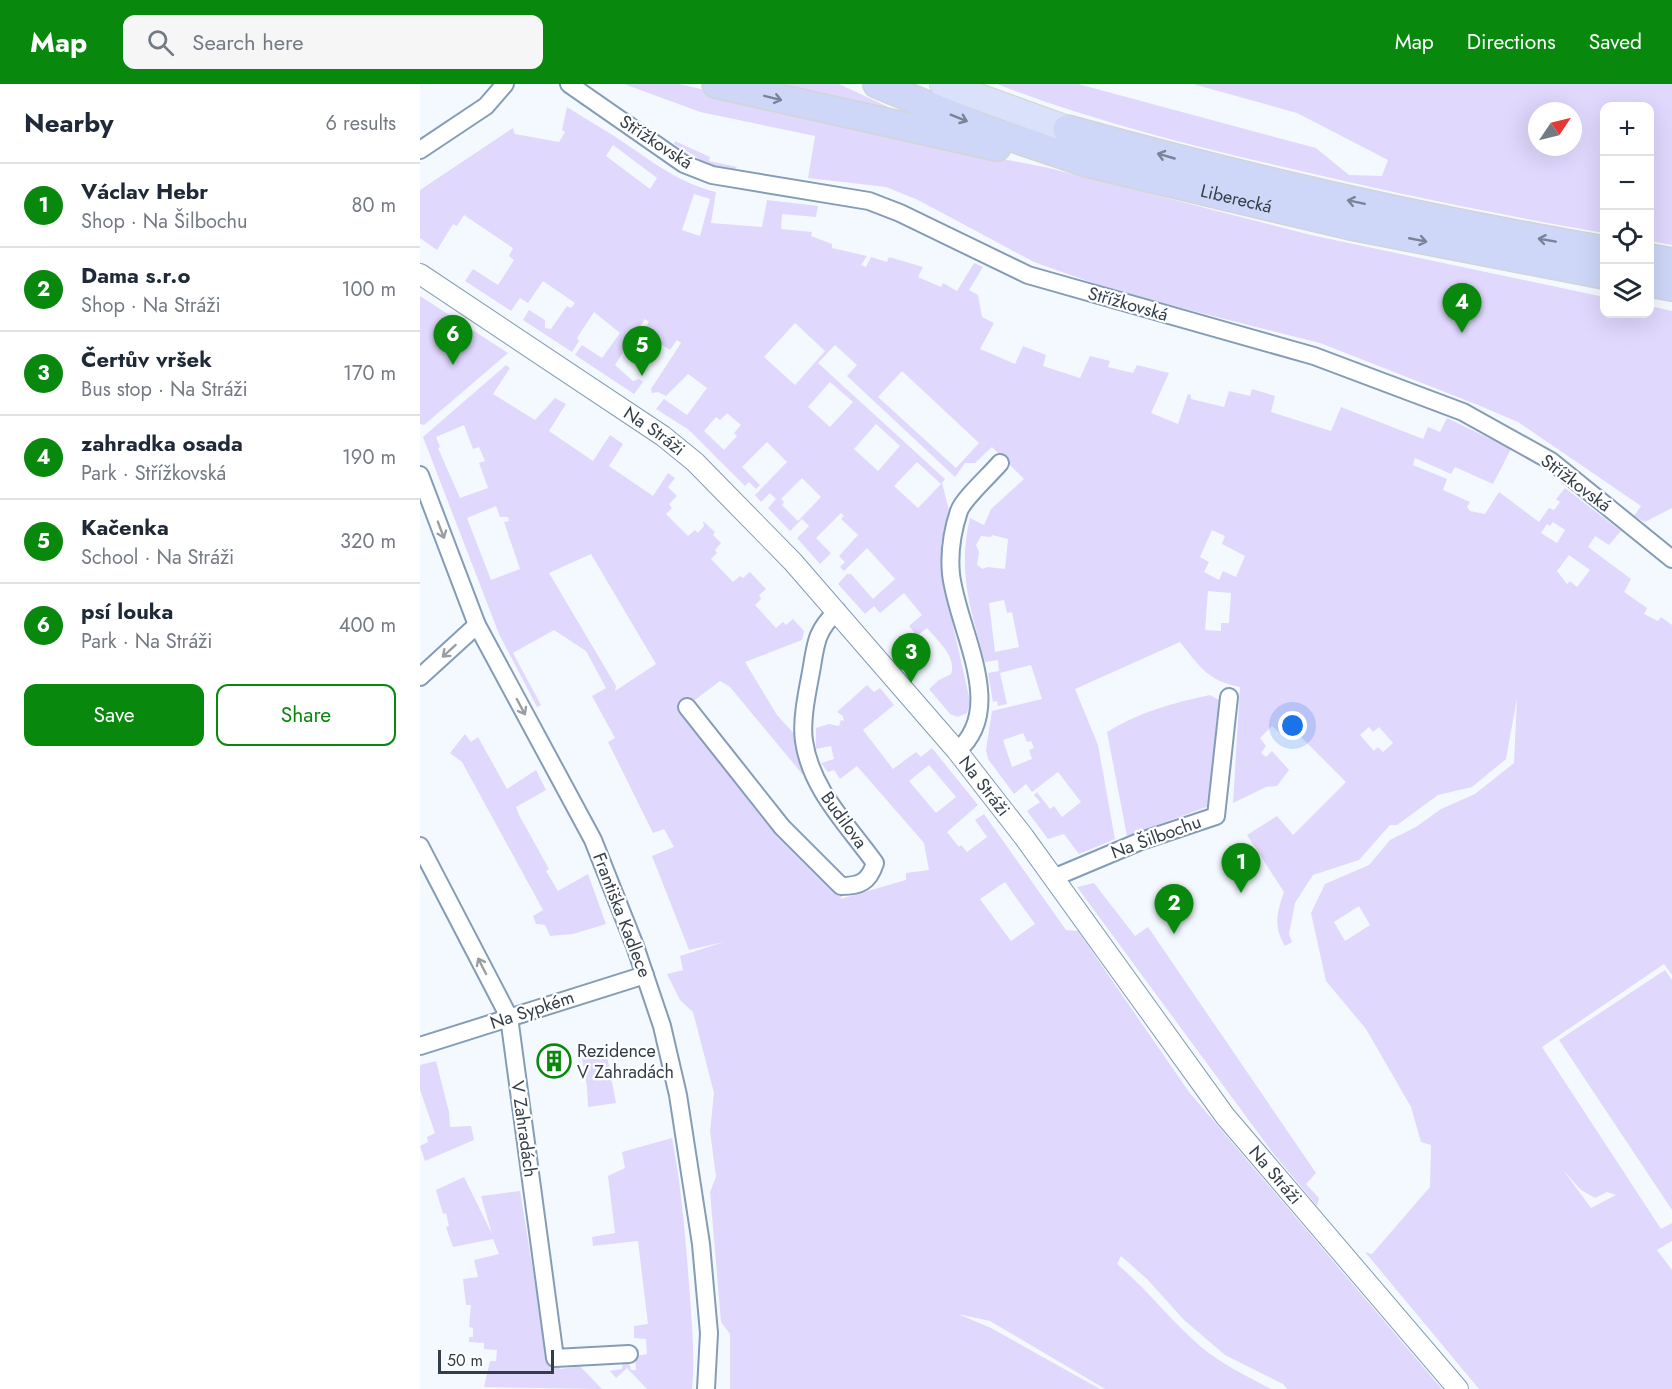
<!DOCTYPE html>
<meta charset="utf-8">
<style>
:root{--surface:#fff;--page:#f6f6f7;--text:#1f2937;--muted:#747a83;--line:#e0e1e3;--accent:#09880e}
body{margin:0;font-family:Jost,sans-serif;background:var(--page);color:var(--text)}
.controls{position:absolute;right:18px;top:18px;display:grid;overflow:hidden;border-radius:12px;box-shadow:0 6px 24px #0002}
.controls button{width:54px;height:54px;display:grid;place-items:center;padding:0;border:0;border-bottom:2px solid var(--line);background:var(--surface);color:var(--text);font:30px sans-serif}
.compass{position:absolute;left:1108px;top:18px;width:54px;height:54px;border-radius:50%;background:var(--surface);box-shadow:0 6px 24px #0002;rotate:55deg}
.scale{position:absolute;left:18px;bottom:15px;width:116px;box-sizing:border-box;padding-left:6px;border:3px solid #343e49;border-top:0;font-size:16px;line-height:21px;white-space:nowrap;color:#343e49;-webkit-text-stroke:4px #fff;paint-order:stroke}
.you{position:absolute;left:873px;top:642px;width:21px;height:21px;margin:-15px;border:4px solid #fff;border-radius:50%;background:#1a73e8;box-shadow:0 0 0 9px #1a73e833}
.badge{display:grid;place-items:center;width:39px;height:39px;border-radius:50%;background:var(--accent);color:#fff;font-size:20px;font-weight:700}
.pin{position:absolute;translate:-50% -50px;filter:drop-shadow(0 2px 3px #0008)}
.pin::after{content:'';position:absolute;top:32px;width:21px;height:18px;background:inherit;clip-path:polygon(0 0,100% 0,50% 100%)}
.list{margin:0;padding:0;list-style:none}
h2{display:flex;justify-content:space-between;align-items:center;height:78px;margin:0;padding:0 24px;font-size:26px}
h2 small{font-size:20px;font-weight:400;color:var(--muted)}
.list li{display:grid;grid-template-columns:39px 1fr auto;gap:18px;align-items:center;box-sizing:border-box;height:84px;padding:0 24px;border-top:2px solid var(--line)}
.list b{display:block;font-size:22px;white-space:nowrap}
.list p{margin:0;font-size:20px;white-space:nowrap;color:var(--muted)}
.list em{font-size:20px;font-style:normal;color:var(--muted)}
.actions{display:flex;gap:12px;padding:18px 24px}
.actions a{flex:1;padding:14px 0;border:2px solid var(--accent);border-radius:12px;text-align:center;font-size:21px;color:var(--accent)}
.actions .main{background:var(--accent);color:#fff}
.icon{flex:none;width:33px;height:33px;fill:none;stroke:currentColor;stroke-width:2;stroke-linecap:round;stroke-linejoin:round}
.map{position:relative;flex:none;width:1252px;height:1305px;overflow:hidden}
header{display:flex;align-items:center;gap:36px;box-sizing:border-box;height:84px;padding:0 30px;background:var(--accent);color:#fff}
header strong{font-size:28px}
nav{display:flex;gap:33px;margin-inline-start:auto;font-size:21px}
.search{width:420px;height:54px;background:var(--page);display:flex;align-items:center;gap:15px;box-sizing:border-box;padding:0 21px;border-radius:12px;color:var(--muted);font-size:22px}
main{display:flex}
aside{flex:1;background:var(--surface)}
.map>svg:first-child{display:block}
</style>
<header>
<strong>Map</strong>
<div class="search"><svg class="icon" aria-label="search" viewBox="0 0 24 24"><circle cx="10" cy="10" r="6"/><path d="M15 15l6 6"/></svg>Search here</div>
<nav><a>Map</a><a>Directions</a><a>Saved</a></nav>
</header>
<main>
<aside>
<h2>Nearby<small>6 results</small></h2>
<ul class="list">
<li><span class="badge">1</span><div><b>Václav Hebr</b><p>Shop · Na Šilbochu</p></div><em>80 m</em></li>
<li><span class="badge">2</span><div><b>Dama s.r.o</b><p>Shop · Na Stráži</p></div><em>100 m</em></li>
<li><span class="badge">3</span><div><b>Čertův vršek</b><p>Bus stop · Na Stráži</p></div><em>170 m</em></li>
<li><span class="badge">4</span><div><b>zahradka osada</b><p>Park · Střížkovská</p></div><em>190 m</em></li>
<li><span class="badge">5</span><div><b>Kačenka</b><p>School · Na Stráži</p></div><em>320 m</em></li>
<li><span class="badge">6</span><div><b>psí louka</b><p>Park · Na Stráži</p></div><em>400 m</em></li>
</ul>
<div class="actions"><a class="main">Save</a><a>Share</a></div>
</aside>
<div class="map">
<svg width="1252" height="1305" viewBox="0 0 1252 1305">
<rect width="100%" height="100%" fill="#f4f9ff"/>
<g fill="#e0d8fd" fill-rule="evenodd">
<path d="M204,0H260L527,64L629,84L891,151L1184,213V230H1230V222L1252,227V424L1225,438L1214,432L1221,422L1098,338L1058,321L900,259L698,208L614,178L498,116L466,103L388,94L395,52L280,28Z"/>
<path d="M348,0H419L494,35Z"/>
<path d="M577,0H658L896,64L929,91L962,92L968,76L877,29L773,0H1252V161L1230,157V22H1184V149C1074,130 964,107 855,81C761,59 667,35 577,0ZM1117,27H1153V63H1117Z"/>
<path d="M147,23C161,32 176,41 191,50C226,72 254,98 296,108L291,139L342,143L347,116L398,122L396,133L362,130L361,145L392,148L391,152L412,160V164L447,172L441,181L446,183L451,173L467,178L469,173L503,183L498,193L521,203L523,199L537,207L554,179L563,183L549,206L558,211L562,233L574,239L560,265L595,280L603,262L626,271L623,282L660,294L670,272L690,277L688,283L713,289L717,281L749,289L731,329L758,340L768,310L771,311V315L804,323L809,307L830,312L832,305L855,312L851,328L911,347L921,323L1003,355L1008,343L1020,348L1027,334L1091,365L1073,400L1035,383L1031,390L995,374L993,381L1027,395L1023,406L1050,418L1047,423L1050,427L1065,430L1079,408L1119,438L1129,424L1134,426L1140,418L1136,415L1145,404L1201,447L1189,461L1175,452L1168,463L1211,495L1204,508L1227,524L1224,530L1238,537L1241,533L1252,541V891L1244,880L1122,963L1241,1145L1252,1139V1157L1237,1166L1252,1186V1305H1059L945,1168L952,1170L1010,1103L1011,1061L1001,1058L991,1023L946,945L906,897L891,829L905,800L949,781L970,756L996,743L1021,725L1055,710L1094,679L1097,614L1086,675L1052,703L1018,711L977,741H970L939,776L893,791L875,819L869,850L872,858L865,862C853,843 857,828 864,808L827,751L857,732L873,751L926,698L879,651L874,654L860,649L852,642L840,654L846,662L841,669L846,673L852,667L869,686L857,702L846,703L813,719L820,603C788,597 780,583 760,558L655,605L678,661L695,755L659,770L644,750L628,755L607,727L620,718L614,711L617,708L630,725L634,722L642,733L661,718L638,688L612,708L606,700L594,710L568,675L566,666L572,627L622,615L611,581L580,589L587,620L578,622L577,617L573,618L568,589L579,587L578,576L565,578C551,527 537,488 550,434L564,441L571,425L604,395L572,363L555,379H545L535,393L427,292L437,281L415,261L398,279L525,395L522,399L529,426L521,459L522,493L550,617L547,629L538,633L530,630L509,605L519,596L531,590C537,573 518,557 507,544L497,552L489,542L502,531L484,509L460,529L454,522L445,530L418,500L427,490H431L453,515L475,495L447,464L424,487L420,483L425,478L419,472L438,451L421,435L424,432L421,429L396,454L411,469L400,480L377,454L389,442L382,435L370,447L348,424L356,415L350,409L341,418L335,411L367,378L347,358L322,383L340,401L336,405L329,398L325,402L269,346L236,325L244,315L267,331L287,304L268,290L246,312L238,308L232,309L231,305L261,259L257,256L250,266L222,248L229,238L225,235L195,281L213,297L219,295L223,298L214,310L155,271L162,261L182,274L200,249L174,228L157,254L159,257L152,268L103,236L109,226L125,236V244L131,245L147,222L151,224L155,219L123,197L108,219L100,214L91,227L45,197L53,185L78,201L94,176L89,172L93,164L44,131L37,142L33,140L17,166L0,154V106L93,44L95,50L139,58L145,48L142,46ZM193,61L237,94L230,105L186,72ZM274,110L290,115L280,152L262,146ZM375,239L405,267L375,301L344,273ZM482,287L559,359L536,384L458,313ZM410,298L433,318L410,343L388,323ZM307,329L321,341L314,349L317,352L304,366L284,347L296,333L300,336ZM456,340L480,362L458,387L434,365ZM497,378L521,400L498,424L474,402ZM382,394L401,413L378,437L362,421L364,418L361,415ZM1133,438L1145,446L1137,459L1121,449L1127,440L1130,442ZM792,446L805,452L802,460L825,472L816,493L803,487L799,496L784,488L789,478L780,473ZM572,451L588,455L585,485L567,483L563,485L557,481L559,468L556,461L561,452L571,453ZM1149,471L1170,486L1157,503L1150,497L1147,500L1137,487ZM788,507L811,509L809,539H801V547L785,546ZM584,516L587,529L592,528L599,563L575,568L569,519ZM949,643L953,648L959,643L973,659L963,668L958,663L954,667L940,651ZM603,649L607,658L611,657L614,664L609,666L612,675L592,683L583,656ZM939,822L950,841L925,857L914,838ZM1143,1086L1161,1106L1175,1114L1187,1108L1196,1111L1171,1124Z"/>
<path d="M255,57L290,73L289,77L317,83L311,90L285,83C279,71 265,67 254,60Z"/>
<path d="M0,212L88,269L4,341L0,340Z"/>
<path d="M86,281L90,284L73,310L115,336L135,314L146,320L129,347L173,377L190,351L203,360L189,382L233,412L248,389L255,394L248,403L257,412L249,420L252,424L246,430L268,452L275,446L278,449L284,442L283,437L295,448L293,451L301,459L295,466L297,469L291,475L313,498L320,492L323,494L330,488L346,505L339,511L341,515L335,521L356,544L363,538L366,541L373,535L384,547L382,556L325,578L357,631L377,653L383,691L310,603L300,597L260,627L355,745L423,811L420,815L486,796V789L509,786L504,759L437,682L420,695L414,686L408,688L401,679L414,675L411,662L396,665V644L409,640L419,642L421,636L424,637L423,632L417,628L447,601L454,608L460,604L474,621L443,646L473,685L496,668L501,673L512,664L558,721L527,748L539,763L541,761L547,768L567,753L555,736L564,730L646,846L658,847L769,1008L1022,1305H867L863,1300L805,1271L764,1236L727,1195L701,1172L697,1180C727,1205 750,1236 780,1262C801,1280 827,1292 851,1305H685L570,1237L538,1230L571,1244L680,1305H310V1250L301,1238L290,1108L296,1093L290,1047L294,1009L273,928L260,916L247,890L263,886L260,872L304,858L269,866L232,772L254,763L244,745L233,749L188,658L195,654L172,612L186,604L166,567L134,546L93,569L121,621L117,623L79,550L3,353ZM44,341L53,365L59,363L65,377L59,379L68,404L40,414L18,364L20,363L16,353ZM76,422L80,433H88L89,437L84,438L100,485L71,496L47,434ZM171,470L236,580L195,607L196,602L129,489ZM509,681L536,713L516,729L489,697ZM585,798L615,840L591,857L560,815Z"/>
<path d="M790,611L799,616L792,721L707,752L687,648C719,628 753,619 790,611Z"/>
<path d="M45,650L51,658L58,653L87,705L116,686L126,706L96,723L99,731L129,785L126,787L138,807L168,790L186,840L153,850L130,852L125,841L116,840L113,832L123,826L42,678L30,669Z"/>
<path d="M674,799L715,852L728,843L896,1089L886,1100L899,1114L897,1122L853,1069L657,803Z"/>
<path d="M1245,886L1252,896V1126L1139,956Z"/>
<path d="M185,961L196,1019L168,1023L167,1003L161,968Z"/>
<path d="M16,977L29,1028L30,1043L51,1042L54,1056L5,1077L0,1062L8,1058L7,1053L15,1049L0,1006V981Z"/>
<path d="M252,1054C262,1106 266,1160 270,1213C272,1244 275,1274 272,1305H227L207,1284L196,1294L190,1287L202,1285L203,1278L208,1277L211,1286H216L215,1272L227,1270L226,1255L214,1254V1242L228,1240L218,1157L173,1162L172,1153L195,1149L188,1092L205,1084L202,1068Z"/>
<path d="M44,1093L72,1150L61,1112L100,1107L128,1279L141,1285L160,1282L182,1305L64,1303L70,1277H76L77,1266L64,1265V1259L49,1258V1253H53V1244L49,1243L51,1221H46L43,1195L58,1193L54,1176L79,1170L73,1155L33,1163L26,1143L29,1142L26,1129L23,1130L16,1106Z"/>
</g>
<g fill="none" stroke-linecap="round" stroke-linejoin="round">
<defs>
<g id="minor">
<path d="M149,0L264,80L292,91L449,117L480,129L608,191L894,272L1043,328L1131,377L1252,475"/>
<path d="M0,66L66,22L85,0"/>
<path d="M0,391L57,541L173,756L215,862L242,942L258,1011L281,1160L289,1249L286,1305"/>
<path d="M0,593L57,541"/>
<path d="M267,623L362,743L421,802C440,802 449,798 455,779C428,741 391,706 384,657C381,637 387,609 391,588C396,560 395,548 417,527"/>
<path d="M537,667C588,624 537,545 531,490C529,469 532,448 539,427C544,414 570,391 580,379"/>
<path d="M0,762L89,933L135,1274L209,1270"/>
<path d="M633,794L721,757L796,732L809,613"/>
<path d="M0,962L225,891"/>
</g>
<g id="tertiary">
<path id="s1" d="M0,190L243,352L275,378L373,478L537,667L604,753L805,1032L1038,1305"/>
</g>
<path id="primary" d="M523,0L647,45"/>
<g id="trunk">
<path d="M296,0L577,63"/>
<path id="s2" d="M457,0L560,43L664,78L724,93L931,142L1184,191"/>
<path d="M647,45C824,94 1003,135 1184,166"/>
<path d="M1230,174L1252,178"/>
<path d="M1230,199L1252,203"/>
</g>
</defs>
<use href="#minor" stroke="#849cb6" stroke-width="20"/>
<use href="#tertiary" stroke="#849cb6" stroke-width="22"/>
<use href="#primary" stroke="#d2d5d7" stroke-width="28"/>
<use href="#trunk" stroke="#d2d5d7" stroke-width="30"/>
<use href="#minor" stroke="#fff" stroke-width="16"/>
<use href="#tertiary" stroke="#fff" stroke-width="20"/>
<use href="#primary" stroke="#dae1fa" stroke-width="26"/>
<use href="#trunk" stroke="#ced7f8" stroke-width="27"/>
</g>
<defs><path id="oneway-shaft" d="M-6 0H5M1.5-3L5.5 0L1.5 3" fill="none" stroke-width="1.6" stroke-linecap="round" stroke-linejoin="round" transform="scale(1.5)"/></defs>
<g stroke="#798398">
<use href="#oneway-shaft" transform="translate(353 14) rotate(14)"/>
<use href="#oneway-shaft" transform="translate(539 34) rotate(22)"/>
<use href="#oneway-shaft" transform="translate(746 72) rotate(-164)"/>
<use href="#oneway-shaft" transform="translate(936 118) rotate(-168)"/>
<use href="#oneway-shaft" transform="translate(998 156) rotate(11)"/>
<use href="#oneway-shaft" transform="translate(1127 156) rotate(-170)"/>
</g>
<g stroke="#9a9ea4">
<use href="#oneway-shaft" transform="translate(21 446) rotate(69)"/>
<use href="#oneway-shaft" transform="translate(29 567) rotate(138)"/>
<use href="#oneway-shaft" transform="translate(101 623) rotate(62)"/>
<use href="#oneway-shaft" transform="translate(62 882) rotate(-117)"/>
</g>
<defs>
<symbol id="building-ring" viewBox="-11 -11 22 22"><circle r="9.5" fill="#fff" stroke="#09880e" stroke-width="1.5"/><path d="M-4-6H4V6H1V3H-1V6H-4ZM-2.5-4.3h1.7v1.8h-1.7ZM.8-4.3h1.7v1.8H.8ZM-2.5-1h1.7V.8h-1.7ZM.8-1h1.7V.8H.8Z" fill="#09880e"/></symbol>
</defs>
<g fill-rule="evenodd">
<use href="#building-ring" x="115" y="958" width="38" height="38"/>
</g>
<g text-anchor="middle" stroke-width="4.5" stroke-linejoin="round" paint-order="stroke">
<g font-size="18" fill="#343e49" stroke="#fff">
<text transform="translate(236 58) rotate(33)" y="6">Střížkovská</text>
<text dy="6" stroke="none"><textPath href="#s2" startOffset="378">Liberecká</textPath></text>
<text transform="translate(708 220) rotate(16)" y="6">Střížkovská</text>
<text dy="6" stroke="none"><textPath href="#s1" startOffset="282">Na Stráži</textPath></text>
<text transform="translate(1156 399) rotate(37)" y="6">Střížkovská</text>
<text dy="6" stroke="none"><textPath href="#s1" startOffset="768">Na Stráži</textPath></text>
<text transform="translate(424 736) rotate(54)" y="6">Budilova</text>
<text transform="translate(736 753) rotate(-20)" y="6">Na Šilbochu</text>
<text transform="translate(202 831) rotate(69)" y="6">Františka Kadlece</text>
<text transform="translate(112 926) rotate(-18)" y="6">Na Sypkém</text>
<text transform="translate(104 1045) rotate(82)" y="6">V Zahradách</text>
<text dy="6" stroke="none"><textPath href="#s1" startOffset="1254">Na Stráži</textPath></text>
</g>
<g font-size="18" fill="#343e49" stroke="#fff" text-anchor="start">
<text x="157" y="973">Rezidence<tspan x="157" dy="21">V Zahradách</tspan></text>
</g>
</g>
</svg>
<div class="controls">
<button>+</button>
<button>−</button>
<button><svg class="icon" aria-label="locate" viewBox="0 0 24 24"><circle cx="12" cy="12" r="6"/><path d="M12 2v4M12 18v4M2 12h4M18 12h4"/></svg></button>
<button><svg class="icon" aria-label="layers" viewBox="0 0 24 24"><path d="M12 4l9 5-9 5-9-5zM3 14l9 5 9-5"/></svg></button>
</div>
<svg class="compass" viewBox="-18 -18 36 36"><path d="M0-13l5 13h-10z" fill="#e53935"/><path d="M0 13l5-13h-10z" fill="#747a83"/></svg>
<div class="scale">50 m</div>
<div class="you"></div>
<div class="pin badge" style="left:821px;top:809px">1</div>
<div class="pin badge" style="left:754px;top:850px">2</div>
<div class="pin badge" style="left:491px;top:599px">3</div>
<div class="pin badge" style="left:1042px;top:249px">4</div>
<div class="pin badge" style="left:222px;top:292px">5</div>
<div class="pin badge" style="left:33px;top:281px">6</div>
</div>
</main>
